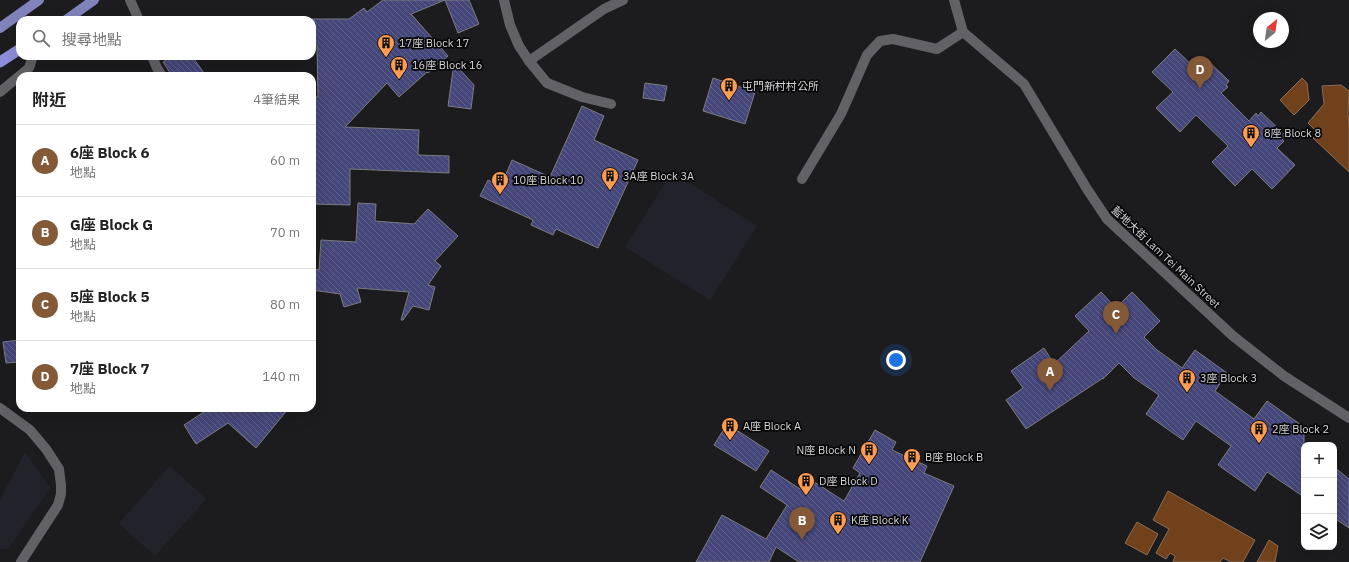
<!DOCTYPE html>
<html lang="zh-TW">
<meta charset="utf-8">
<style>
:root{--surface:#fff;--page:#f2f2f2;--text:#222;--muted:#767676;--line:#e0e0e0;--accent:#845938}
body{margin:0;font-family:"IBM Plex Sans","Noto Sans TC",sans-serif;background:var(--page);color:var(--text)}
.controls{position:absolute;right:12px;bottom:12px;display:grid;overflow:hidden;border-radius:8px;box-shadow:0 4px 16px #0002}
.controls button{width:36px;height:36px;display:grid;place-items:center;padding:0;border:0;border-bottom:1px solid var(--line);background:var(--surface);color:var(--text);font:20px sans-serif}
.compass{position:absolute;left:1253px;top:12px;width:36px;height:36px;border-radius:50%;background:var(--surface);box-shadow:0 4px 16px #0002;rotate:29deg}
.you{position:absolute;left:896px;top:360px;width:14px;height:14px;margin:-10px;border:3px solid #fff;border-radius:50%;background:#1a73e8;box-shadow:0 0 0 6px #1a73e833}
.badge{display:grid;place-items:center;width:26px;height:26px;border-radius:50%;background:var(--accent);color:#fff;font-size:13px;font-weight:700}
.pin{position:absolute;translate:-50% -33px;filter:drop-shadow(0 1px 2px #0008)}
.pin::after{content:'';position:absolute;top:21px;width:14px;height:12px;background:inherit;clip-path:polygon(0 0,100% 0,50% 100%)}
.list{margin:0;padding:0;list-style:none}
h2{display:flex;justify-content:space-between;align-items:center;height:52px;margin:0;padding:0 16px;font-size:17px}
h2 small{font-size:13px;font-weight:400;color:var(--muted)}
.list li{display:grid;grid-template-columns:26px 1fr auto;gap:12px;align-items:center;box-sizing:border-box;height:72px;padding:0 16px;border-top:1px solid var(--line)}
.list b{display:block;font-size:15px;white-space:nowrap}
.list p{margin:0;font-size:13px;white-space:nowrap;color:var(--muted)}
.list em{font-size:13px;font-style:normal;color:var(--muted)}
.icon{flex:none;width:22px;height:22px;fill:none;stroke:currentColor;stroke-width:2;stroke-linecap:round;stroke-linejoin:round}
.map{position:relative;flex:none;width:1349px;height:562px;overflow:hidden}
.search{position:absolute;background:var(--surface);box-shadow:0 4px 16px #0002;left:16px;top:16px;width:300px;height:44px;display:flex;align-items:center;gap:10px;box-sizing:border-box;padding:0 14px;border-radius:12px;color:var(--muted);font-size:15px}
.panel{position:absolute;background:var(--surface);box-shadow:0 4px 16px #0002;left:16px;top:72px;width:300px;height:340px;border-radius:12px}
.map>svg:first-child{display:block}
</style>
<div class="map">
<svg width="1349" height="562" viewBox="0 0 1349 562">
<defs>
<pattern id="building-back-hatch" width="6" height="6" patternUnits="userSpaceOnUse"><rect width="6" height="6" fill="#454679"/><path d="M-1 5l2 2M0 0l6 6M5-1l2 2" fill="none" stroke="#5f608b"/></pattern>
</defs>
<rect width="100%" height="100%" fill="#1c1c1f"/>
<g fill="#22222b">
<path d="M672,172L757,226L710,300L625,247Z"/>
<path d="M25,452L50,488L8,549H0V500Z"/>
<path d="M170,466L206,499L155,556L119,523Z"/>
</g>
<g fill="#70411b" stroke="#8e6d54">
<path d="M1302,78L1307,83L1309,100L1294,115L1280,100Z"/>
<path d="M1341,85L1349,91L1348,114L1349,125V172L1313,138L1318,133L1308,123L1324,104L1322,86Z"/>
<path d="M1168,491L1255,540L1243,562H1231L1223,558L1220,562H1173L1175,556L1170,553L1166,559L1156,553L1169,529L1153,520Z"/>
<path d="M1137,522L1158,534L1147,555L1125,543Z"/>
<path d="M1269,540L1278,546L1275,562H1257Z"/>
</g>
<g fill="url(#building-back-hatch)" stroke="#7b7b7f">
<path d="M383,0H469L479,24L458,33L445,0L411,14L448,56L428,73L427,72L399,97L387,83L345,127L419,130L418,155L449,156V173L350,169V205L312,204V97H318L317,45L312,43V19H349L364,8L367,12Z"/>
<path d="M1175,49L1193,66L1200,59L1202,62L1205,58L1229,81L1226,85L1228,87L1221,93L1249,121L1256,113L1258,116L1261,112L1285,135L1282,139L1284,141L1277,148L1295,165L1272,189L1252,169L1235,186L1212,162L1228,146L1196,115L1180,132L1156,108L1173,92L1152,72Z"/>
<path d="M173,56H192L206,76H172L163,62Z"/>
<path d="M454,63L474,85L471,109L448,106Z"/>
<path d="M713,78L755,92L745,124L703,111Z"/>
<path d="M645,83L667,86L664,101L643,98Z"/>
<path d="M582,106L604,116L594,140L638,160L598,248L556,229L553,235L531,225L533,220L480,196L488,180L501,186L512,160L550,177Z"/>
<path d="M358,203L376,204L375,221L414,224L428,209L458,236L435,261L441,266L428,285L435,287L429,310L413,306L403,320H401L409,292L357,288L361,302L344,307L340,294L312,290V269L319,270L321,240L356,242Z"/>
<path d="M1101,292L1116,308L1132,292L1160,321L1144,337L1157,350L1182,368L1195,350L1227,373L1215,391L1254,419L1267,401L1304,427V497L1267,472L1255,491L1218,465L1231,446L1196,421L1183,440L1146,414L1159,395L1134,378L1119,363L1103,379V378L1026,429L1006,400L1023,388L1011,371L1044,348L1054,364L1089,331L1075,316Z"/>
<path d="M20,340V362L6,363L3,342Z"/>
<path d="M210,408H289L256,448L228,423L196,444L184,425Z"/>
<path d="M727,424L769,451L756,471L714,445Z"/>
<path d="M875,430L896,442L892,450L927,466L924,473L954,486L920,562H799L776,547L769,562H696L722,515L766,539L787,505L760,487L771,470L800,489L808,478L844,501L860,473L853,468Z"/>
<path d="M1334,467L1349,479V528L1334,518Z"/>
</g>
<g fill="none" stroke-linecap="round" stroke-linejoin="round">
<g stroke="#626266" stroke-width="10">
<path d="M130,0L139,20"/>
<path d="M504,0L510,25L519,46L529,61L547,83L582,97L611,104"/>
<path d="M954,0L963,32L1024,84L1087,189L1107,219L1233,336L1284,376L1349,418"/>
<path d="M152,56L157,68L162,76"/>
<path d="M529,61L604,9L623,0"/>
<path d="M802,179L841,114L867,55L880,41L893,39L937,49L963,32"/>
<path d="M0,408L30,430L46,449L59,469L61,485V494L58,505L21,562"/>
</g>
<path stroke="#626266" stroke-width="10" d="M0,92L29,68L33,56"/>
<g stroke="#8183bc" stroke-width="10">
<path d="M66,20L94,0"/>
<path d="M0,28L39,0"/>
</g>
<path stroke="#8c8ed9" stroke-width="11" d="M0,62L20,49"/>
</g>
<defs>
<symbol id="building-pin" viewBox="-11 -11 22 30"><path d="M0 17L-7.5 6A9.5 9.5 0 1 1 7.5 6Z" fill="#fc9d53" stroke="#070708"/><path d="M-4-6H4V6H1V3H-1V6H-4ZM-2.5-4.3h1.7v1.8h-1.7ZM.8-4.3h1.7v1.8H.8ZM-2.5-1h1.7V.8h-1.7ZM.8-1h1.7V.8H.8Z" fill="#111"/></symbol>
</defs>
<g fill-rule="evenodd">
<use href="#building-pin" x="376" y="33" width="20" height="27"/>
<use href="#building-pin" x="389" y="55" width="20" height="27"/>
<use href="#building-pin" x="719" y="76" width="20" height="27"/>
<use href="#building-pin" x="1241" y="123" width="20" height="27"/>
<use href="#building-pin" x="600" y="166" width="20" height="27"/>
<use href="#building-pin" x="490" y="170" width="20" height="27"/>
<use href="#building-pin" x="1177" y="368" width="20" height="27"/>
<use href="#building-pin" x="720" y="416" width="20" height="27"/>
<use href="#building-pin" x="1249" y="419" width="20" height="27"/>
<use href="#building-pin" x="859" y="440" width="20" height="27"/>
<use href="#building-pin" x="902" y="447" width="20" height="27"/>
<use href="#building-pin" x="796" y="471" width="20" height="27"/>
<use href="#building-pin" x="828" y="510" width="20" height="27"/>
</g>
<g text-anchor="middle" stroke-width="3.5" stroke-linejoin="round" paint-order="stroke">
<g font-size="11" fill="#d5d5d8" stroke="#070708" text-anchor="start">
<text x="399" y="47">17座 Block 17</text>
<text x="412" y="69">16座 Block 16</text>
<text x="742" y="90">屯門新村村公所</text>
<text x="1264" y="137">8座 Block 8</text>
<text x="623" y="180">3A座 Block 3A</text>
<text x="513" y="184">10座 Block 10</text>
<text x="1200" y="382">3座 Block 3</text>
<text x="743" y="430">A座 Block A</text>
<text x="1272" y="433">2座 Block 2</text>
<text x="856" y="454" text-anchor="end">N座 Block N</text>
<text x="925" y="461">B座 Block B</text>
<text x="819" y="485">D座 Block D</text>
<text x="851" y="524">K座 Block K</text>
</g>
<g font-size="11" fill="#d5d5d8" stroke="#070708">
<text transform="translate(1166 257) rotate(43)" y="4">藍地大街 Lam Tei Main Street</text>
</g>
</g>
</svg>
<div class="controls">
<button>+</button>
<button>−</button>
<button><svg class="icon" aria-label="layers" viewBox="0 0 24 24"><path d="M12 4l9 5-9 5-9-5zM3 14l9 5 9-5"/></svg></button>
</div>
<svg class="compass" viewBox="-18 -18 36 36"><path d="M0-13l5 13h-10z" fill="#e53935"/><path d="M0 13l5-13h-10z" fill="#767676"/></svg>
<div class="you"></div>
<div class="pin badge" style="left:1050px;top:391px">A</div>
<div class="pin badge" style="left:802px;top:540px">B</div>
<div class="pin badge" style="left:1116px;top:334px">C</div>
<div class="pin badge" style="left:1200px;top:89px">D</div>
<div class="search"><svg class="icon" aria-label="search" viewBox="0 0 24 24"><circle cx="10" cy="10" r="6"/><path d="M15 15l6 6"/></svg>搜尋地點</div>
<section class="panel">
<h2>附近<small>4筆結果</small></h2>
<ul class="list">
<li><span class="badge">A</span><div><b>6座 Block 6</b><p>地點</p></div><em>60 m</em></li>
<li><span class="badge">B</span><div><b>G座 Block G</b><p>地點</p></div><em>70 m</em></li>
<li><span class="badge">C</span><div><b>5座 Block 5</b><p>地點</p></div><em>80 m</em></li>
<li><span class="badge">D</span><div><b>7座 Block 7</b><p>地點</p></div><em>140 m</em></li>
</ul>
</section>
</div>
